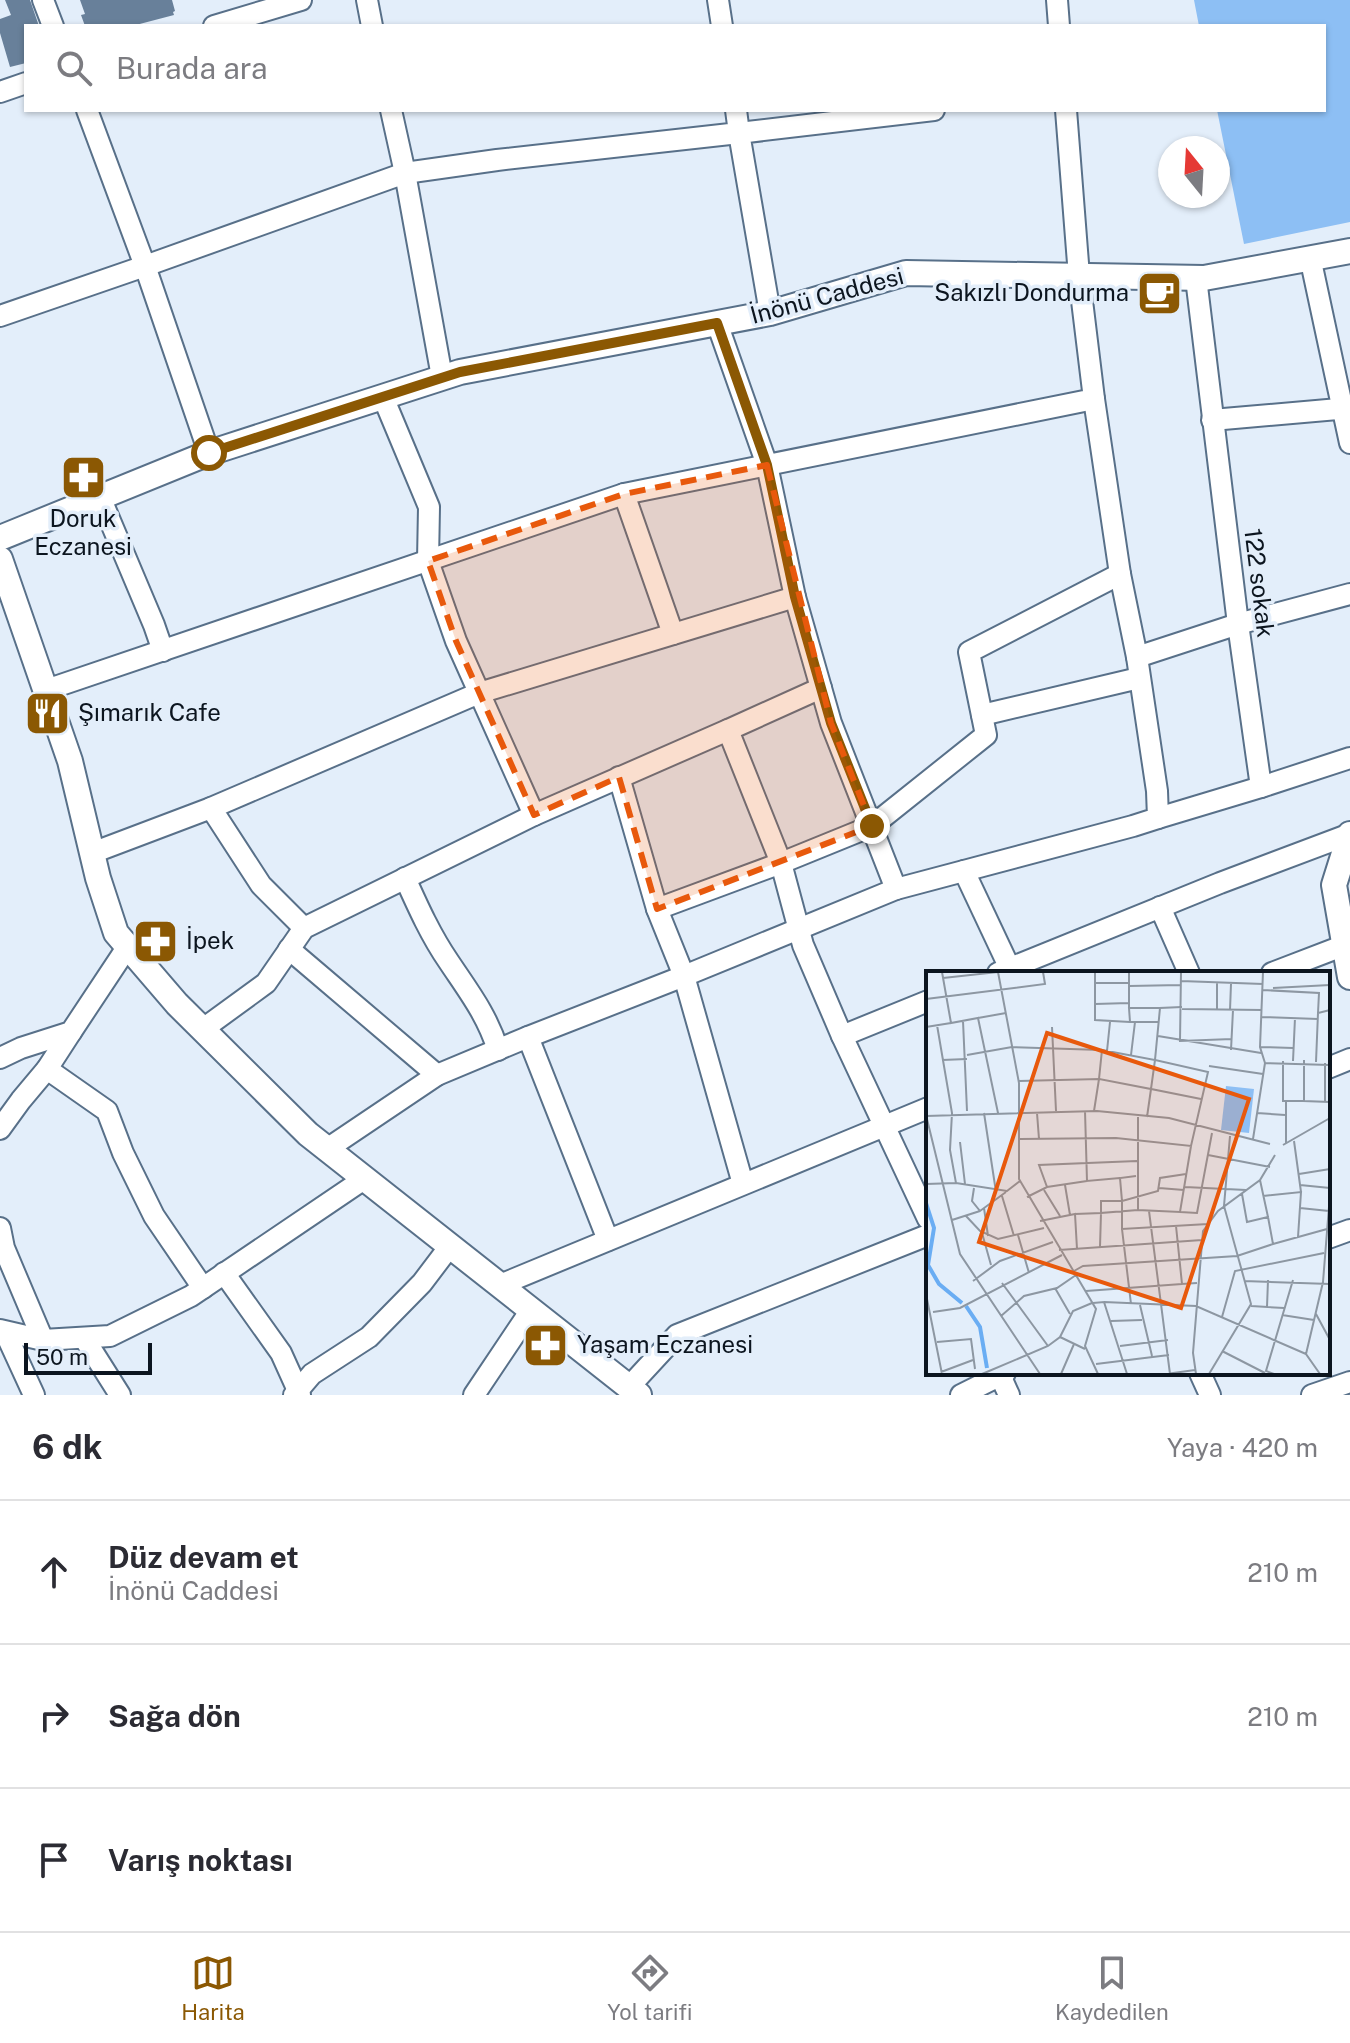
<!DOCTYPE html>
<html lang="tr">
<meta charset="utf-8">
<style>
:root{--surface:#fff;--page:#f2f2f3;--text:#2b2b33;--muted:#7c7c81;--line:#e1e1e2;--accent:#8b5803}
body{margin:0;font-family:"Public Sans",sans-serif;background:var(--page);color:var(--text)}
.compass{position:absolute;left:1158px;top:136px;width:72px;height:72px;border-radius:50%;background:var(--surface);box-shadow:0 2px 6px #0004;rotate:342deg}
.scale{position:absolute;left:24px;bottom:20px;width:128px;box-sizing:border-box;padding-left:8px;border:4px solid #0c151f;border-top:0;font-size:22px;line-height:28px;white-space:nowrap;color:#0c151f;-webkit-text-stroke:6px #e3eefa;paint-order:stroke}
.stop{position:absolute;width:24px;height:24px;margin:-18px;border:6px solid #8b5803;border-radius:50%;background:#fff}
.stop.end{background:#8b5803;border-color:#fff;box-shadow:0 2px 8px #0008}
.list{margin:0;padding:0;list-style:none}
h2{display:flex;justify-content:space-between;align-items:center;height:104px;margin:0;padding:0 32px;font-size:34px}
h2 small{font-size:26px;font-weight:400;color:var(--muted)}
.list li{display:grid;grid-template-columns:52px 1fr auto;gap:24px;align-items:center;box-sizing:border-box;height:144px;padding:0 32px;border-top:2px solid var(--line)}
.list b{display:block;font-size:30px;white-space:nowrap}
.list p{margin:0;font-size:26px;white-space:nowrap;color:var(--muted)}
.list em{font-size:26px;font-style:normal;color:var(--muted)}
.icon{flex:none;width:44px;height:44px;fill:none;stroke:currentColor;stroke-width:2;stroke-linecap:round;stroke-linejoin:round}
.map{position:relative;flex:none;width:1350px;height:1395px;overflow:hidden}
.search{position:absolute;background:var(--surface);box-shadow:0 2px 6px #0004;left:24px;right:24px;top:24px;height:88px;display:flex;align-items:center;gap:20px;box-sizing:border-box;padding:0 28px;border-radius:0px;color:var(--muted);font-size:30px}
.sheet{height:536px;background:var(--surface)}
nav{display:flex;justify-content:space-around;align-items:center;box-sizing:border-box;height:112px;border-top:2px solid var(--line);background:var(--surface);font-size:22px;color:var(--muted)}
nav a{display:grid;justify-items:center;gap:4px}
nav .on{color:var(--accent)}
.map>svg:first-child{display:block}
</style>
<div class="map">
<svg width="1350" height="1395" viewBox="0 0 1350 1395">
<rect width="100%" height="100%" fill="#e3eefa"/>
<path fill="#8dbff4" d="M1194,0H1350V222L1244,244L1217,110H1324V26H1199Z"/>
<g fill="#68809a">
<path d="M5,0H30L39,26H26V63L10,67L0,33V19L11,15Z"/>
<path d="M80,0H172L175,11L173,12L174,15L132,26H85L81,15L85,14Z"/>
</g>
<g fill="none" stroke-linecap="round" stroke-linejoin="round">
<defs>
<g id="minor">
<path d="M43,0L53,26"/>
<path d="M367,0L372,26"/>
<path d="M718,0L722,26"/>
<path d="M1057,0L1059,26"/>
<path d="M214,26L301,0"/>
<path d="M0,92L26,83"/>
<path d="M87,110L145,266L209,453"/>
<path d="M391,110L405,173L497,160L739,133L736,110"/>
<path d="M1310,257L1350,443"/>
<path d="M770,313L739,133L934,110"/>
<path d="M0,316L145,266L405,173L442,377"/>
<path d="M717,323L767,465L795,597L831,723L896,889L1133,826L1158,818L1157,791L1137,657L1120,574L1094,399"/>
<path d="M383,397L429,507L428,561L456,641L534,815L728,730"/>
<path d="M1212,420L1350,408"/>
<path d="M624,494L673,634"/>
<path d="M100,497L154,625L163,651"/>
<path d="M1137,657L1238,624L1350,594"/>
<path d="M46,690L624,494L1094,399L1079,276L1066,110"/>
<path d="M982,715L1139,678"/>
<path d="M619,777L657,909"/>
<path d="M1261,787L1350,758"/>
<path d="M1158,818L1261,787L1238,624L1196,278"/>
<path d="M92,853L211,808"/>
<path d="M964,871L1012,973"/>
<path d="M405,878C418,907 431,936 449,962C469,992 487,1015 498,1050"/>
<path d="M1160,907L1189,973"/>
<path d="M304,928L261,885L211,808L479,693L795,597"/>
<path d="M289,949L437,1075"/>
<path d="M998,973L1220,883L1350,834"/>
<path d="M1272,973L1345,945"/>
<path d="M928,1001L842,1036L803,945L781,863L872,826L986,735L969,652L1120,574"/>
<path d="M203,1029L266,983L304,928L534,815"/>
<path d="M842,1036L928,1219"/>
<path d="M528,1037L684,976L657,909L781,863L728,730L821,688"/>
<path d="M0,1058L21,1048L71,1032L128,946"/>
<path d="M1328,1068L1350,1059"/>
<path d="M47,1069L107,1111L123,1153L154,1216L203,1288"/>
<path d="M0,1129L21,1100L47,1069L71,1032"/>
<path d="M327,1149L437,1075L528,1037L608,1240"/>
<path d="M743,1184L684,976L896,889"/>
<path d="M0,1228L4,1248L43,1340"/>
<path d="M1328,1238L1350,1230"/>
<path d="M224,1273L281,1353L300,1395"/>
<path d="M500,1285L928,1108"/>
<path d="M0,1330L43,1340L110,1336L191,1296L364,1179"/>
<path d="M5,1332L34,1395"/>
<path d="M84,1338L120,1395"/>
<path d="M999,1373L1009,1395"/>
<path d="M1200,1373L1210,1395"/>
<path d="M629,1387L677,1335L928,1235"/>
<path d="M294,1395L312,1374L369,1337L422,1283L450,1246"/>
<path d="M474,1395L531,1310"/>
<path d="M961,1395L1005,1373"/>
<path d="M1312,1395L1350,1382"/>
</g>
<g id="major">
<path d="M0,538L209,453L460,372L770,313L906,273L1204,278L1350,251"/>
<path d="M0,559L70,761L98,878L116,933L177,1004L308,1134L639,1395"/>
<path d="M1350,834L1334,885L1350,977"/>
</g>
</defs>
<use href="#minor" stroke="#587089" stroke-width="24"/>
<use href="#major" stroke="#587089" stroke-width="28"/>
<use href="#minor" stroke="#fff" stroke-width="20"/>
<use href="#major" stroke="#fff" stroke-width="24"/>
</g>
<g fill="none" stroke-linecap="round" stroke-linejoin="round">
<path stroke="#8b5803" stroke-width="10" d="M209,453L460,372L717,323L767,465L795,597L831,723L872,826"/>
</g>
<path fill="#e8590c" fill-opacity="0.2" stroke="#e8590c" stroke-width="6" stroke-dasharray="16 10" stroke-linejoin="round" d="M767,465L831,723L872,826L657,909L619,777L534,815L456,641L428,561L624,494Z"/>
<defs>
<symbol id="cafe-square" viewBox="-11 -11 22 22"><rect x="-9" y="-9" width="18" height="18" rx="4" fill="#8b5803" stroke="#e3eefa"/><path d="M-5.5-4.5H6V0H3Q3 3.5 0 3.5H-2.5Q-5.5 3.5-5.5 0ZM3-3.2v2h1.7v-2ZM-6 4.5H4V6H-6Z" fill="#fff"/></symbol>
<symbol id="pharmacy-square" viewBox="-11 -11 22 22"><rect x="-9" y="-9" width="18" height="18" rx="4" fill="#8b5803" stroke="#e3eefa"/><path d="M-2-6h4v4h4v4h-4v4h-4v-4h-4v-4h4Z" fill="#fff"/></symbol>
<symbol id="restaurant-square" viewBox="-11 -11 22 22"><rect x="-9" y="-9" width="18" height="18" rx="4" fill="#8b5803" stroke="#e3eefa"/><path d="M-5-6h1v4h1v-4h1v4h1v-4h1v5L-1.5 .5V6h-2V.5L-5-1ZM5-6V6H3V1.5H1.5Q1.5-4 5-6Z" fill="#fff"/></symbol>
</defs>
<g fill-rule="evenodd">
<use href="#cafe-square" x="1134" y="268" width="51" height="51"/>
<use href="#pharmacy-square" x="58" y="452" width="51" height="51"/>
<use href="#restaurant-square" x="22" y="688" width="51" height="51"/>
<use href="#pharmacy-square" x="130" y="916" width="51" height="51"/>
<use href="#pharmacy-square" x="520" y="1320" width="51" height="51"/>
</g>
<g text-anchor="middle" stroke-width="7" stroke-linejoin="round" paint-order="stroke">
<g font-size="24" fill="#0c151f" stroke="#e3eefa" text-anchor="start">
<text x="1129" y="301" text-anchor="end">Sakızlı Dondurma</text>
<text x="83" y="527" text-anchor="middle">Doruk<tspan x="83" dy="28">Eczanesi</tspan></text>
<text x="78" y="721">Şımarık Cafe</text>
<text x="186" y="949">İpek</text>
<text x="577" y="1353">Yaşam Eczanesi</text>
</g>
<g font-size="24" fill="#0c151f" stroke="#e3eefa">
<text transform="translate(827 296) rotate(-15)" y="8">İnönü Caddesi</text>
<text transform="translate(1259 583) rotate(83)" y="8">122 sokak</text>
</g>
</g>
<g transform="translate(926 971)">
<rect width="404" height="404" fill="#e3eefa"/>
<path d="M300,115L328,118L323,162L295,159Z" fill="#8dbff4"/>
<path fill="none" stroke="#6aadf3" stroke-width="4" d="M0,232L8,257L2,294L13,313L36,332M40,335L54,356L61,397"/>
<path fill="none" stroke="#8d97a2" stroke-width="2" d="M16,1L25,52L52,47L72,142M72,1L93,112V208L170,338L159,375L172,403M169,1V49L204,51M203,1V37M255,1L254,70L306,68M17,7L72,1M255,10L337,13M169,12H203M203,15L255,14M347,17L404,14M337,19L393,22L392,42M0,28L119,13L117,1M169,33L203,32M256,38L336,39M291,39V12M304,39L305,13M336,46L392,48M52,47L80,42M37,50L41,140M233,51H204L203,37H234M0,56L25,52M126,56L130,140M232,65L335,82M334,76L367,77M176,79L229,89L225,118L173,108ZM305,79L307,39M181,80L184,51M41,84L86,76L175,79M205,84L209,51M16,89L41,88M378,89V130L404,131M357,90V130H378M367,90L369,47M390,91L392,42L404,39M339,92L404,94M399,92V131M283,95L337,103M93,110L173,108L168,140M159,140L161,210L194,207M58,142L70,221M111,142L113,168M331,142L359,144M0,144L34,283L114,403M0,145L171,140L243,147L344,173M212,146V239L254,241L265,175M221,146L225,118L275,128M94,168L190,167L265,175L282,101L229,89L234,37L256,36M327,168L339,92L334,76L337,1M368,170L375,221M34,171L39,213M360,172V130M357,174L404,147M282,184L344,196M260,203L234,207L232,220L196,230V258L282,253M373,203L404,198M30,212L81,220L94,210M0,213L30,212L24,179L26,142L11,54M139,214L144,244M374,214L404,217M121,216L113,194L211,190M259,216L320,219M48,217L46,230L54,240L80,221M233,217L258,219M118,219L134,245M316,223L321,251L342,246L334,209M76,225L88,265M337,225L375,221L372,266M101,226L121,216L161,210M58,237L62,265M374,237L403,240M223,240L244,403M254,241L271,242L286,162M149,243L175,242V230H196L194,207L210,205M40,245L54,260L72,268L118,257M26,249L54,240M114,250L149,243L151,278M250,255L256,313L271,312M196,258L205,333M56,262L65,294M92,264L103,302M347,273L401,258M174,276L175,242L212,239M133,279L276,269M148,300L157,295L311,285L347,273L342,246M47,310L74,290L127,271M318,310L404,313M76,312L122,375M129,317L144,343M160,320L256,313M0,323L16,403M178,331L270,335L380,383M167,332L178,331L201,403M214,334L226,385M325,335L358,337M341,336L342,309M7,341L34,337L136,284M390,343L404,369M356,344L388,349M75,345L98,325L131,317L150,304M296,346L309,300L398,282M185,350L216,349M134,366L159,378M11,371L45,368L49,398M194,375L242,369M296,380L339,402M170,393L243,384M15,401L47,389M56,403L122,375L134,366L147,340L166,332M135,403L148,373M240,403L269,399M270,403L267,382L277,260L292,240L334,209L349,184M283,403L325,333L298,235L304,165M348,403L340,400L367,309M394,403L380,383L397,311L404,223"/>
<path fill="#e8590c" fill-opacity="0.15" stroke="#e8590c" stroke-width="4" d="M121,62L323,128L255,337L53,271Z"/>
<rect width="404" height="404" fill="none" stroke="#0c151f" stroke-width="4"/>
</g>
</svg>
<svg class="compass" viewBox="-18 -18 36 36"><path d="M0-13l5 13h-10z" fill="#e53935"/><path d="M0 13l5-13h-10z" fill="#7c7c81"/></svg>
<div class="scale">50 m</div>
<div class="stop" style="left:209px;top:453px"></div>
<div class="stop end" style="left:872px;top:826px"></div>
<div class="search"><svg class="icon" aria-label="search" viewBox="0 0 24 24"><circle cx="10" cy="10" r="6"/><path d="M15 15l6 6"/></svg>Burada ara</div>
</div>
<section class="sheet">
<h2>6 dk<small>Yaya · 420 m</small></h2>
<ul class="list">
<li><svg class="icon" aria-label="ahead" viewBox="0 0 24 24"><path d="M12 20V5M6 11l6-6 6 6"/></svg><div><b>Düz devam et</b><p>İnönü Caddesi</p></div><em>210 m</em></li>
<li><svg class="icon" aria-label="right" viewBox="0 0 24 24"><path d="M7 20v-9h11M14 6l5 5-5 5"/></svg><div><b>Sağa dön</b></div><em>210 m</em></li>
<li><svg class="icon" aria-label="arrive" viewBox="0 0 24 24"><path d="M6 21V4h12l-3 4 3 4H6"/></svg><div><b>Varış noktası</b></div></li>
</ul>
</section>
<nav>
<a class="on"><svg class="icon" aria-label="map" viewBox="0 0 24 24"><path d="M3 6l6-2 6 2 6-2v14l-6 2-6-2-6 2zM9 4v14M15 6v14"/></svg>Harita</a>
<a><svg class="icon" aria-label="directions" viewBox="0 0 24 24"><path d="M12 3l9 9-9 9-9-9zM9 14v-3h6M13 9l2 2-2 2"/></svg>Yol tarifi</a>
<a><svg class="icon" aria-label="saved" viewBox="0 0 24 24"><path d="M7 4h10v16l-5-4-5 4z"/></svg>Kaydedilen</a>
</nav>
